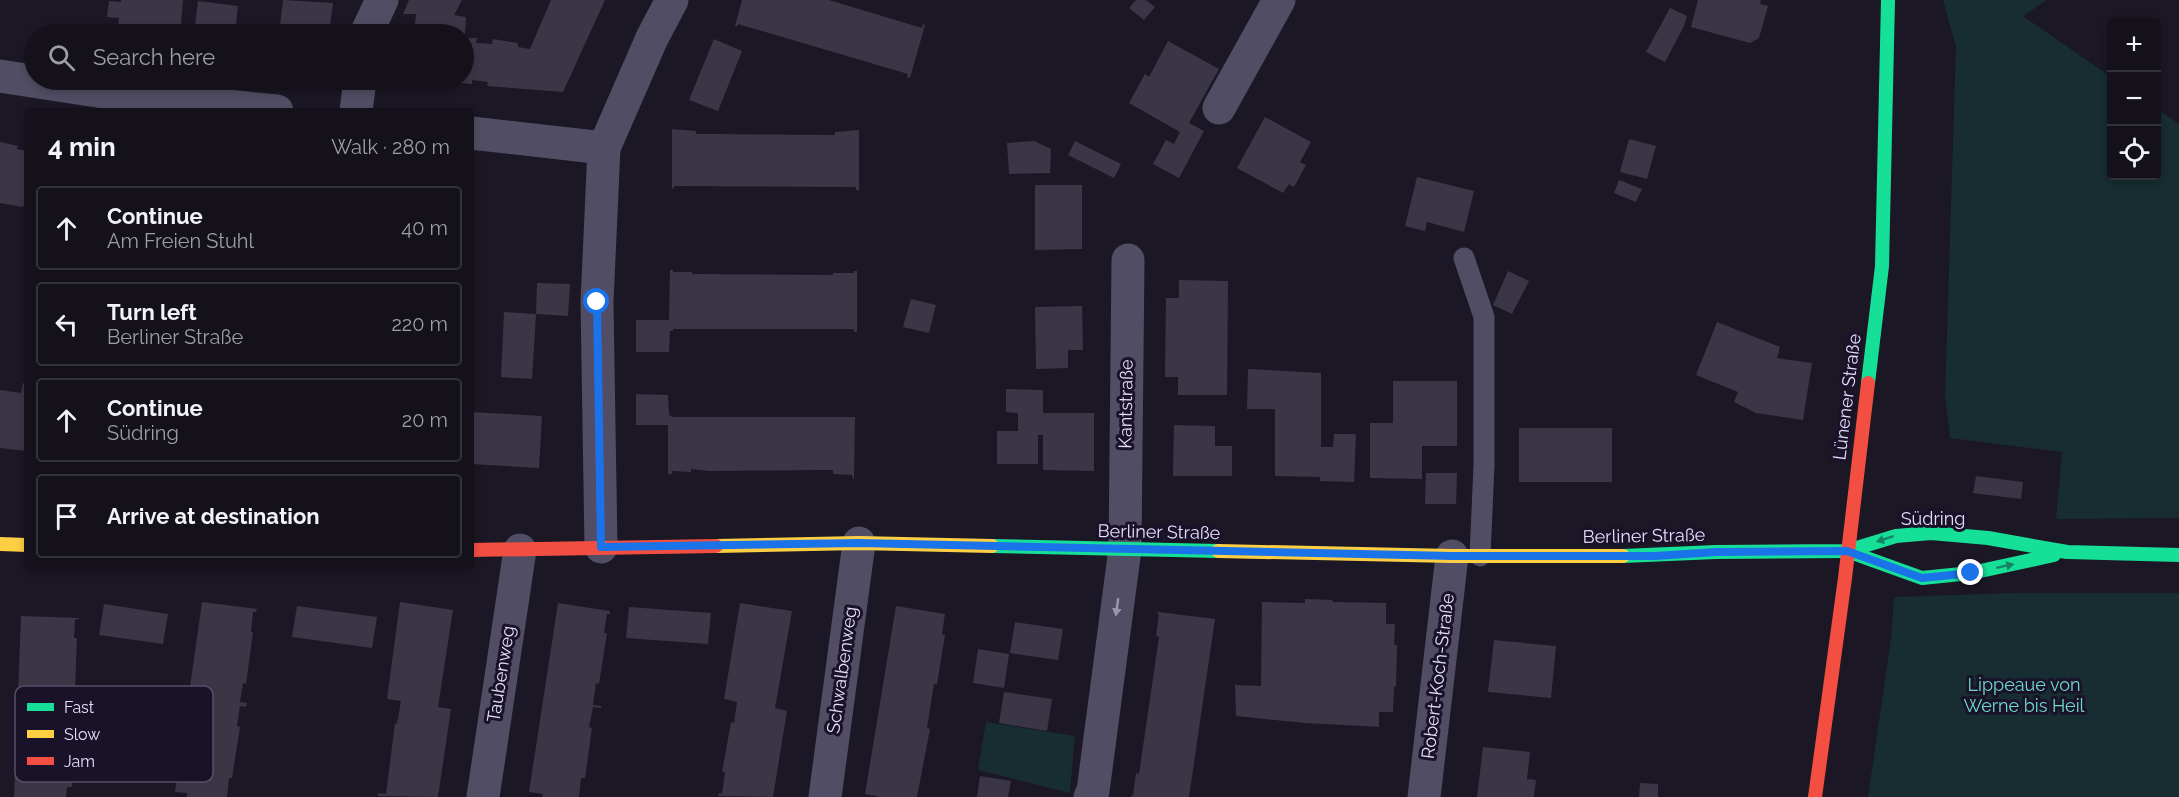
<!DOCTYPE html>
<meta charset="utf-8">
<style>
:root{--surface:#14111b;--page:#211f28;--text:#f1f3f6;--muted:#9d9da3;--line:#33313a}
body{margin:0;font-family:Raleway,sans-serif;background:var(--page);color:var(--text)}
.controls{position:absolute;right:18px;top:18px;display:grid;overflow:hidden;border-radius:6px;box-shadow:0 3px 9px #0003}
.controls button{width:54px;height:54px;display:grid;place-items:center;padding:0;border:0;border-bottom:2px solid var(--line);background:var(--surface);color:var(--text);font:30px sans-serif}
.stop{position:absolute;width:18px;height:18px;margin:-14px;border:4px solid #1a73e8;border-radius:50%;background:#fff}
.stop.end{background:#1a73e8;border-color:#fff;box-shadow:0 2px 6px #0008}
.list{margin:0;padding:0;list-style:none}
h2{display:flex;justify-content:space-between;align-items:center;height:78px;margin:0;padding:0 24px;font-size:26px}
h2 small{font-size:20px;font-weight:400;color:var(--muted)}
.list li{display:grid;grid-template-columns:39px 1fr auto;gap:18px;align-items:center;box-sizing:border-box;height:84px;margin:0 12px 12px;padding:0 12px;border:2px solid var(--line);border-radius:6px}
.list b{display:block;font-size:22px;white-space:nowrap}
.list p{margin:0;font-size:20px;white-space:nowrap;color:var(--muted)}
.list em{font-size:20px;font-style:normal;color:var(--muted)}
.icon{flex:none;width:33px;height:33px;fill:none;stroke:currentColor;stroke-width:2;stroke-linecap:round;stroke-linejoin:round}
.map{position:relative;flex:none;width:2179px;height:797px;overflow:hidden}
.search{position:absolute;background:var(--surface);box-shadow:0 3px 9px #0003;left:24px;top:24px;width:450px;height:66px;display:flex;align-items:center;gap:15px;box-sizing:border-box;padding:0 21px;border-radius:33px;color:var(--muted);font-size:22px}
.panel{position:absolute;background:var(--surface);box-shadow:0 3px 9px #0003;left:24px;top:108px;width:450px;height:462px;border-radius:6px}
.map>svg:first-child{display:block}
</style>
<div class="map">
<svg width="2179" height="797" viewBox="0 0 2179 797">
<rect width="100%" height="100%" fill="#1b1724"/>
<g fill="#172d31">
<path d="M1943,0H2047L2023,16L2111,77L2112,176H2156L2157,109L2179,124V518L2056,519L2062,452L1950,438L1945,395L1956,47Z"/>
<path d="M2014,593H2179V797H1868L1891,638L1894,597Z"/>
<path d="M986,722L1075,736L1070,793L978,770Z"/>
</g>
<g fill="#3b3645">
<path d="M121,0H183L180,34H117L119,18L107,17L109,1L121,2Z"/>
<path d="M283,0L333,3L329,34H279Z"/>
<path d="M409,0H462L454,15L466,17L465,34H414L416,14H403Z"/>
<path d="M551,0H605L563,92L487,86L488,82L472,80V84L441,81V80H464V38H477L476,43L492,44L493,39L518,43V47L530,49Z"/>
<path d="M742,0H829L922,28L923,24L925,25L910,78L907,77L908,74L738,24V26H735Z"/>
<path d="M1136,0H1146L1155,7L1144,20L1129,8Z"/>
<path d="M1698,0H1761L1760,4L1768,6L1759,38L1750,43L1691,27Z"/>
<path d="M198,1L238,6L235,34H194Z"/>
<path d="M1670,8L1687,16L1683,28L1665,62L1646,52Z"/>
<path d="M714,39L742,51L718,111L689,100Z"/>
<path d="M1168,41L1219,69L1189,123L1204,131L1179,178L1153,164L1166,140L1174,144L1180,132L1129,103L1145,74L1149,77Z"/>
<path d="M1265,117L1311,142L1300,162L1306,165L1294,187L1289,184L1283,193L1237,168Z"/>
<path d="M672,129L696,131V134H712L835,135V132L859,130V190H856V187L674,186V189L672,188Z"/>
<path d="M1629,139L1656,146L1647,179L1620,172Z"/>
<path d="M1034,141L1051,149L1050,173L1009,174L1007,143Z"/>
<path d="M1075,141L1121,164L1114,178L1068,155Z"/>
<path d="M0,142L18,146L17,149L27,151V207L22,206V207L0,203Z"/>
<path d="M1417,177L1474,191L1464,232L1427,222L1425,231L1405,226Z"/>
<path d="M1619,180L1642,189L1636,202L1614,193Z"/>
<path d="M1035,185H1082V249L1035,250Z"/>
<path d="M670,270H673V272H692V274L833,275V273H854V271H857V332H854V329H673V331H670L669,352H636V320H669Z"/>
<path d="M1508,271L1529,281L1512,314L1493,305Z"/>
<path d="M1179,280L1228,281L1227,395H1178V377H1165L1166,298H1179Z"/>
<path d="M537,283L570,284L568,316L536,314Z"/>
<path d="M911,299L936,305L929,333L903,327Z"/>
<path d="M1082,306L1083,350H1068V368L1036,369L1035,307Z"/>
<path d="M504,312L536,314L532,379L501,377Z"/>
<path d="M1717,322L1780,347L1777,358L1812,363L1803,420L1756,413L1734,402L1738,392L1696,375Z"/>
<path d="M1248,369L1321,373V447H1333L1334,434H1356L1354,482L1320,481V477L1275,476V409H1247Z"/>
<path d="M1393,381H1457V446H1422V479L1370,478V423H1393Z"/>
<path d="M23,383L27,384V451L0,448V390L21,393Z"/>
<path d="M1006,389L1043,390V413H1094V471L1043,470V435H1038V464H997V431H1018V413L1006,412Z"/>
<path d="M636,394L668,395L669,415L673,417H855L854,479H853L852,475L833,474V470L709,471L691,469V472L672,471V474H668V425H636Z"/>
<path d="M471,412L542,416L539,468L471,464Z"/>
<path d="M1174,425L1215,426V446H1232V476H1173Z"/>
<rect x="1519" y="428" width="93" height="54"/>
<path d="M1426,473H1457L1456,504H1425Z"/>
<path d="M1976,476L2023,482L2021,499L1973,493Z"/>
<path d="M1305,599L1333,600L1332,602L1386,603V624H1395L1394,645H1397L1396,686L1394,687L1393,712H1379V727L1305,723L1236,716L1235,685L1261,686L1262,602L1305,603Z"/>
<path d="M202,602L257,609L256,612H253L251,632H253L246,684L243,683L240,702L247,703L246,707L240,706L237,726L240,727L232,778H229L227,797H187V793L175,792Z"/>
<path d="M400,602L453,610L438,707L451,709L438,797L378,796V793L386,794L395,723L397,724L401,701L387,699Z"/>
<path d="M558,603L610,611V614H607L604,633H607L599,684L596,683L593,705L601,706V708L593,707L589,727L592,728L585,778H581L579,797H542L543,794L529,792Z"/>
<path d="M740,603L792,611L775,708L787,711L773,797L718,796L719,793L722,794L725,772H722L731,722L734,723L737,702L724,699Z"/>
<path d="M104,604L168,614L163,644L99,635Z"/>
<path d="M297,606L377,617L372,648L292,637Z"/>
<path d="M896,606L945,614L942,634L945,635L937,684H934L927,728L930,729L917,797H880L865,794Z"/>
<path d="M629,607L711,613L708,644L626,638Z"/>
<path d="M1158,612L1215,619L1189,797H1130L1133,795L1136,773L1139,774L1159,637L1156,636L1159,614H1157Z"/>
<path d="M21,616L81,618L75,620L74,638H77L75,688H72L71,711H76V717H71L70,736H73L72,787H67L66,797H14Z"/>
<path d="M1015,622L1063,629L1058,660L1010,653Z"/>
<path d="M1494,640L1556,646L1551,698L1488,692Z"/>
<path d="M978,649L1009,654L1004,688L973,683Z"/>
<path d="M1004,692L1052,699L1047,731L999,723Z"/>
<path d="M1483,747L1530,752L1527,779L1536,780L1534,797H1477Z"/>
<path d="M980,776L1011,781L1008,797H977Z"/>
<path d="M1640,783L1658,784V797H1639Z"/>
</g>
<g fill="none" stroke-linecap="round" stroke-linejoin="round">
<path stroke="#514d64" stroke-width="21" d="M1464,258L1484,317V465L1480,556"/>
<g stroke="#514d64" stroke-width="33">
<path d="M366,34L382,0"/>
<path d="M0,76L136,97L277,111"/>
<path d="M1219,108L1279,0"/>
<path d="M356,111L360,80"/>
<path d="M471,133L604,148"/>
<path d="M601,547L597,302L604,148L652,38L672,0"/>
<path d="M483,797L520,550"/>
<path d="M825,797L859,543"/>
<path d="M1090,797L1093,791L1125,549L1128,260"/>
<path d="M1424,797L1452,556"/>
</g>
<g stroke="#16e098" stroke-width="14">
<path d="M1868,383L1882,266L1888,0"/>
<path d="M992,546L1218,551"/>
<path d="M1847,551L1922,578L1971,573L2054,555"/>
<path d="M1623,556L1716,552L1847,551L1896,536L1931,533L1988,538L2067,552L2179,555"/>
</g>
<g stroke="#ffcf43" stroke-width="14">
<path d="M0,544L27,545"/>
<path d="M716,546L859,543L992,546"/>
<path d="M1218,551L1452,556H1623"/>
</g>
<g stroke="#f24e42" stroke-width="14">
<path d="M471,550L716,546"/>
<path d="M1815,797L1845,578L1868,383"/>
</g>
</g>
<defs><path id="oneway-solid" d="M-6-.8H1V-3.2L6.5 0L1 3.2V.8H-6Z" transform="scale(1.5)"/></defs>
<g fill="#178366">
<use href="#oneway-solid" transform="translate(1885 539) rotate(162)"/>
<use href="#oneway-solid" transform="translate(2005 566) rotate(-12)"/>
</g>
<use fill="#9a95b0" href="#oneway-solid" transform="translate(1117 607) rotate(98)"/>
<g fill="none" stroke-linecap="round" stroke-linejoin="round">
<path stroke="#1a73e8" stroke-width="8" d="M597,302L601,547L859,543L1452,556H1655L1716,552L1847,551L1922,578L1971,573"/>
</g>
<g text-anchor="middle" stroke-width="6" stroke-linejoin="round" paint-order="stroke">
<g font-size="18" fill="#e4ddfd" stroke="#191229">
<text transform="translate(1847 397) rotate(-83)" y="6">Lünener Straße</text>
<text transform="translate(1126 404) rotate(-89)" y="6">Kantstraße</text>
<text x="1933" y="525">Südring</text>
<text transform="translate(1159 532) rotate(1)" y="6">Berliner Straße</text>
<text transform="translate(1644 536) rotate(-1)" y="6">Berliner Straße</text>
<text transform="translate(842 670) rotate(-82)" y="6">Schwalbenweg</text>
<text transform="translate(501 674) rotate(-81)" y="6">Taubenweg</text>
<text transform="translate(1438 676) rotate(-83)" y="6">Robert-Koch-Straße</text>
</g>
<g font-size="18" fill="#6cdacc" stroke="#191229">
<text x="2024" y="691">Lippeaue von<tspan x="2024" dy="21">Werne bis Heil</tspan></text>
</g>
</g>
<rect x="15" y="686" width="198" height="96" rx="9" fill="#191229" stroke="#564f69" stroke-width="1.5"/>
<rect x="27" y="703" width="27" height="8" fill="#16e098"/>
<rect x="27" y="730" width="27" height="8" fill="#ffcf43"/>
<rect x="27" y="757" width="27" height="8" fill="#f24e42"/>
<g font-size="16" fill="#e4ddfd">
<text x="64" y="713">Fast</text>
<text x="64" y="740">Slow</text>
<text x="64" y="767">Jam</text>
</g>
</svg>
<div class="controls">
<button>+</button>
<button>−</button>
<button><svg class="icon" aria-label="locate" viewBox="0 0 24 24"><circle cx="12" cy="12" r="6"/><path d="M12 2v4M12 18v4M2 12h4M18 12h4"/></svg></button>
</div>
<div class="stop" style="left:597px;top:302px"></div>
<div class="stop end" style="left:1971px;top:573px"></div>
<div class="search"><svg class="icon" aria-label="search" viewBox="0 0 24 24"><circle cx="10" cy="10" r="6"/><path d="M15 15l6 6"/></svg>Search here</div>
<section class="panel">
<h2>4 min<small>Walk · 280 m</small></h2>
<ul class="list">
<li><svg class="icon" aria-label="ahead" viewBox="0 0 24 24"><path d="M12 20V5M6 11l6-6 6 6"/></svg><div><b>Continue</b><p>Am Freien Stuhl</p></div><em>40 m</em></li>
<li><svg class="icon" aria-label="left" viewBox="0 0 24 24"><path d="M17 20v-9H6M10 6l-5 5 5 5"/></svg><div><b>Turn left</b><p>Berliner Straße</p></div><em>220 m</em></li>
<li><svg class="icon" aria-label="ahead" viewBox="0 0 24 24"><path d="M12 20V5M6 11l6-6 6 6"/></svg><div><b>Continue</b><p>Südring</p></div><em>20 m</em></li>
<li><svg class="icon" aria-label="arrive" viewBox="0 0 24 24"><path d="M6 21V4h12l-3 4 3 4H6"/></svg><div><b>Arrive at destination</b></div></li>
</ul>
</section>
</div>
